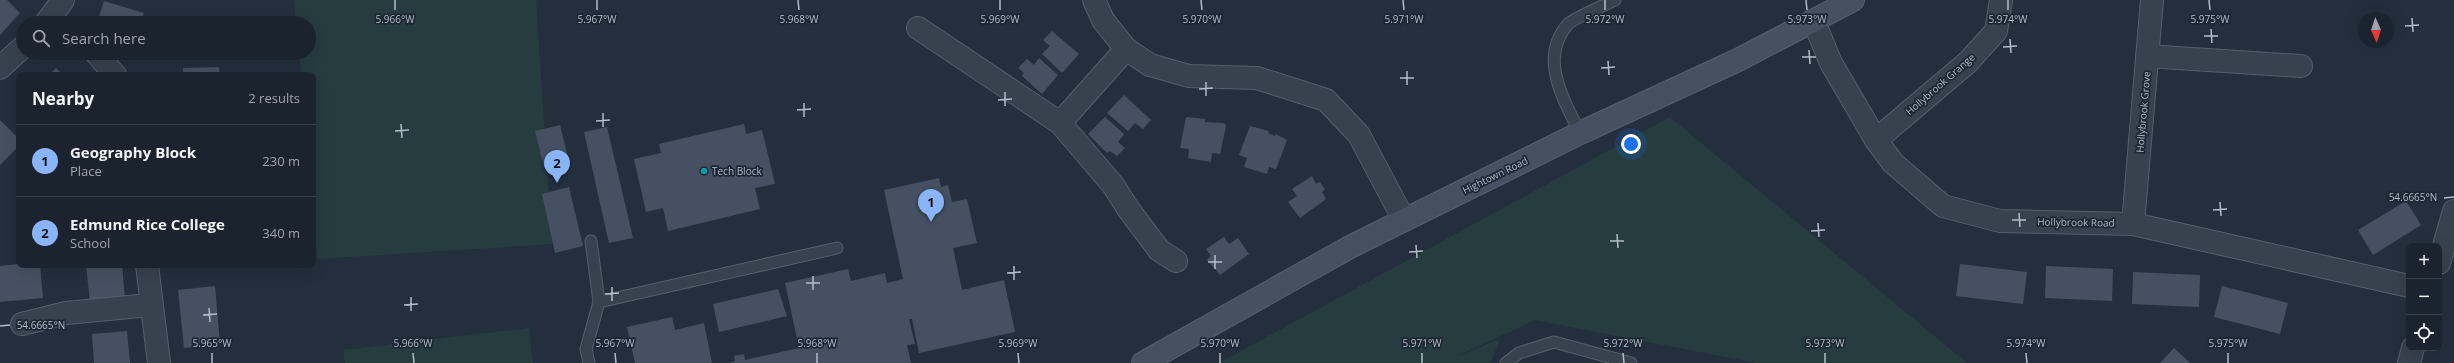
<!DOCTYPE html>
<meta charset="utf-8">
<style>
:root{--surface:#1b232e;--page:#282f3a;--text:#f1f3f6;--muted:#a0a4aa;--line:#39404a;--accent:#8ab4f8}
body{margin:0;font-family:"Open Sans",sans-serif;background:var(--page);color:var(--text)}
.controls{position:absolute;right:12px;bottom:12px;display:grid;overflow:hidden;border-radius:8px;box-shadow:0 4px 16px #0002}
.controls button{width:36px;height:36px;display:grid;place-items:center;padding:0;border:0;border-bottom:1px solid var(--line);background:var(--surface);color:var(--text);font:20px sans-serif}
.compass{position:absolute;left:2358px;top:12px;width:36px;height:36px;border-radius:50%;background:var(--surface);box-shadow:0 4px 16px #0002;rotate:177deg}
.you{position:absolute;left:1631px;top:144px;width:14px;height:14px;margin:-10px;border:3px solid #fff;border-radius:50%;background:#1a73e8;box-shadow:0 0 0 6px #1a73e833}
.badge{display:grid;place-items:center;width:26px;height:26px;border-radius:50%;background:var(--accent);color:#111;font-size:13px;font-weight:700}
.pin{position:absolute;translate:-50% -33px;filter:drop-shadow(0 1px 2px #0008)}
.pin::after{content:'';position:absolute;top:21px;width:14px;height:12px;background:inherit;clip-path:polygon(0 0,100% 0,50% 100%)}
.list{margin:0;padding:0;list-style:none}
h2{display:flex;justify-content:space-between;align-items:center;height:52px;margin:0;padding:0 16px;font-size:17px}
h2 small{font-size:13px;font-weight:400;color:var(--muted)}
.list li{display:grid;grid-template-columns:26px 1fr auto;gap:12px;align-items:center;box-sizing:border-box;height:72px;padding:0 16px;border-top:1px solid var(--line)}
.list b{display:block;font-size:15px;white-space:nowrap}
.list p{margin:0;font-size:13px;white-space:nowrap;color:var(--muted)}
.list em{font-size:13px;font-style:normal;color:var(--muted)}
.icon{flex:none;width:22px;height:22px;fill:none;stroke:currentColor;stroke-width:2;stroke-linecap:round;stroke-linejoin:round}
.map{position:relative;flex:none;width:2454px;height:363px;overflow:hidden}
.search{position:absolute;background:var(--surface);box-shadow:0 4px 16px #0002;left:16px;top:16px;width:300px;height:44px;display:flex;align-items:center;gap:10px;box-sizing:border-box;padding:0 14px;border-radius:22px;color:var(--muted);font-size:15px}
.panel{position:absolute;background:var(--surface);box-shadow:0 4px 16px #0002;left:16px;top:72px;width:300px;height:196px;border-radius:8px}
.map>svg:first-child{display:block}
</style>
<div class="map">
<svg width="2454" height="363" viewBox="0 0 2454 363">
<rect width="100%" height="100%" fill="#242f3e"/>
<g fill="#263c3f">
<path d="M294,0H536L552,244L317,259L313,215V75H301L299,53H309V23H296Z"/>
<path d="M1672,116L1671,118L1967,363H1756L1535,320L1453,358L1500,339L1490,363H1219Z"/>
<path d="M529,328L533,363H345L343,350Z"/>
</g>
<g fill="#455162">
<path d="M0,0H7L20,13L0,35Z"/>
<path d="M104,1L144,13L141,23H105L106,19L99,17Z"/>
<path d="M1052,31L1079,54L1062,73L1042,54L1050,46L1043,40Z"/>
<path d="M1039,58L1058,75L1042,94L1022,76L1024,73L1018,68L1027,59L1034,65Z"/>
<path d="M219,67L220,75H183V68Z"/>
<path d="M56,68L63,75H49Z"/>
<path d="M1124,95L1151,120L1143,129L1135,123L1128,131L1107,113Z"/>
<path d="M1105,117L1124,134L1118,142L1125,148L1117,156L1110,151L1107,153L1088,134Z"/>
<path d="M1186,117L1205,119V122L1224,123L1226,126L1220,154L1212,153L1211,162L1188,158L1189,149L1180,148Z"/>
<path d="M0,120L19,139V146L0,165Z"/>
<path d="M744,124L746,134L762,130L775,184L755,188L760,209L668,231L663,208L646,212L634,159L661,153L659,144Z"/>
<path d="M560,125L569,161L544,167L535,131Z"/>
<path d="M1250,126L1269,131L1268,133L1275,136L1276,134L1287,140L1276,169L1269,167L1267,174L1244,167L1247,158L1239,155Z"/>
<path d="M607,127L633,238L609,243L584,132Z"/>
<path d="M1312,176L1316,184L1320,182L1325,189L1322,192L1326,199L1300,218L1288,202L1297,196L1292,189Z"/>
<path d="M939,178L941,187L948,185L952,202L967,199L977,243L953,248L962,290L1004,280L1015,332L919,353L912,319H909L915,344L907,345L911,363H730L735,361L734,356L744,354L745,360L799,348L785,283L848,269L851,281L885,273L887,283L903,279L884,190Z"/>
<path d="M569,187L583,246L555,253L542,194Z"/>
<path d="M2406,201L2421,225L2373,255L2358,230Z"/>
<path d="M1224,237L1229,244L1238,238L1249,254L1220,275L1207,260L1211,256L1206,249Z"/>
<path d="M19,264L40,265L43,298L0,302V266Z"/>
<path d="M1960,264L2027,272L2023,304L1956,296Z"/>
<path d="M86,265H122L125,299L90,302Z"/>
<path d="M183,265H202V266L183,268Z"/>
<path d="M2046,266L2113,269L2112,301L2045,298Z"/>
<path d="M2133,272L2200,275L2199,307L2132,304Z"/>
<path d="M215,286L220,344L184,348L178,290Z"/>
<path d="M2222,286L2288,303L2280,334L2214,317Z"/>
<path d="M778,289L787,316L719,332L713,304Z"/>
<path d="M672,317L675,330L704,323L712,363H635L627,327Z"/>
<path d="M127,331L130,363H94L92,334Z"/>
<path d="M2174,348L2190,363H2160Z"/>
</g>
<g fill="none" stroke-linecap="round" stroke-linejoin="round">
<defs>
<g id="lane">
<path d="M1580,133C1564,100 1538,58 1568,24C1574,18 1605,5 1615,0"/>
<path d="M599,302L837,248"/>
<path d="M589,363L586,349L599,302L591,241"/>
<path d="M1506,363L1519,353L1554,342L1631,363"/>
</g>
<g id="street">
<path d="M1094,0L1103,20L1126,49L1150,65L1189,76L1257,78L1326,100L1359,135L1404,220"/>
<path d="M1814,22L1831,63L1876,140L1893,163L1943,206L2000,221L2133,224L2409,286"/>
<path d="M46,23L63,0"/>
<path d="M918,28L1060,123L1113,185L1129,210L1159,250L1176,261"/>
<path d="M96,53L115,75"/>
<path d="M2147,56L2301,66"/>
<path d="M0,68L23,47"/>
<path d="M1060,123L1126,49"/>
<path d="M1876,140L1968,62L1996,31L2001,0"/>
<path d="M2133,224L2152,0"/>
<path d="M2439,263L2454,211"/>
<path d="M147,265L159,363"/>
<path d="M22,324L66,313L150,305"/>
<path d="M2409,363L2413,348"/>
</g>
<path id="secondary" d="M1143,363L1350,247L1580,133L1738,60L1853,0"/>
</defs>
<use href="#lane" stroke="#565f6c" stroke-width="13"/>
<use href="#street" stroke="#565f6c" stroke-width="24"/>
<use href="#secondary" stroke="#565f6c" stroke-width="24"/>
<use href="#lane" stroke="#38414e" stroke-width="11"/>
<use href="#street" stroke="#38414e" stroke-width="22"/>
<use href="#secondary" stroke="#465061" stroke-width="22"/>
</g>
<path fill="none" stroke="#b4bcc9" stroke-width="1.5" d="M395,0V10M597,0V10M798,0L799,10M1000,0V10M1201,0L1202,10M1403,0L1404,10M1605,0V10M1806,0L1807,10M2008,0V10M2209,0L2210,10M2412,18L2413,32M2405,26L2419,25M2211,29L2212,43M2204,36H2218M2010,39L2011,53M2003,47L2017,46M1809,50L1810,64M1802,57H1816M1608,61L1609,75M1601,68L1615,67M1407,71V85M1400,78H1414M1206,82V96M1199,89L1213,88M1005,92V106M998,100L1012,99M804,103V117M797,110L811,109M603,113V127M596,121L610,120M401,124L402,138M395,131L409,130M2444,198L2454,197M2220,202L2221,216M2213,210L2227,209M2019,213L2020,227M2012,220H2026M1818,223L1819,237M1811,231L1825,230M1617,234L1618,248M1610,241H1624M1416,245L1417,258M1409,252L1423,251M1215,255V269M1208,262H1222M1014,266V280M1007,273L1021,272M813,276V290M806,283H820M612,287V301M605,294L619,293M411,297V311M404,305L418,304M209,308L210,322M203,315L217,314M0,326L10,325M212,353V363M413,353L414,363M615,353L616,363M817,353V363M1018,353L1019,363M1220,353V363M1422,353V363M1623,353L1624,363M1825,353V363M2026,353L2027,363M2228,353V363"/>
<circle fill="#0f9aa8" stroke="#1d2633" stroke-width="1.5" cx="704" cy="171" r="4"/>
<g text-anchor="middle" stroke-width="3.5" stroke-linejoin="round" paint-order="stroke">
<g font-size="10" fill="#b4bcc9" stroke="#1d2633">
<text transform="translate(1940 84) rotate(-41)" y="4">Hollybrook Grange</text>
<text transform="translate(2143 112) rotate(-85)" y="4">Hollybrook Grove</text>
<text transform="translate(1495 175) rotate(-26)" y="4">Hightown Road</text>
<text transform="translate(2076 222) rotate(1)" y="4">Hollybrook Road</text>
</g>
<g font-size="10" fill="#b4bcc9" stroke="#1d2633" text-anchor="start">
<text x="712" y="175">Tech Block</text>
</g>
</g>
<g font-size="10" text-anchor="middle" fill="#b4bcc9" stroke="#1d2633" stroke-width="3.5" stroke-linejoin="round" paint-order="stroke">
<text x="395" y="23">5.966°W</text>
<text x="597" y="23">5.967°W</text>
<text x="799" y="23">5.968°W</text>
<text x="1000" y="23">5.969°W</text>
<text x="1202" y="23">5.970°W</text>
<text x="1404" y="23">5.971°W</text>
<text x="1605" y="23">5.972°W</text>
<text x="1807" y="23">5.973°W</text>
<text x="2008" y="23">5.974°W</text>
<text x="2210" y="23">5.975°W</text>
<text x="2413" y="201">54.6665°N</text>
<text x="41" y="329">54.6665°N</text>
<text x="212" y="347">5.965°W</text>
<text x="413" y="347">5.966°W</text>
<text x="615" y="347">5.967°W</text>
<text x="817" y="347">5.968°W</text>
<text x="1018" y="347">5.969°W</text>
<text x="1220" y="347">5.970°W</text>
<text x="1422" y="347">5.971°W</text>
<text x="1623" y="347">5.972°W</text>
<text x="1825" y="347">5.973°W</text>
<text x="2026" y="347">5.974°W</text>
<text x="2228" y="347">5.975°W</text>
</g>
</svg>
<div class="controls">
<button>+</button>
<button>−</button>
<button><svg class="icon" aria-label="locate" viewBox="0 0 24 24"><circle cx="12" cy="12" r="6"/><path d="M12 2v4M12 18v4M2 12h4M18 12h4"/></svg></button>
</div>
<svg class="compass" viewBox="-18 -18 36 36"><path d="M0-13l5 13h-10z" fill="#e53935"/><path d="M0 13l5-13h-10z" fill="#a0a4aa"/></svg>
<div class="you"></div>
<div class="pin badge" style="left:931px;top:222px">1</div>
<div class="pin badge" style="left:557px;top:183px">2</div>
<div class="search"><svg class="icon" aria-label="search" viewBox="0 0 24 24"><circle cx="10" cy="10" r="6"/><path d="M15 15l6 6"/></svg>Search here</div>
<section class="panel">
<h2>Nearby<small>2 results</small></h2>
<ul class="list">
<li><span class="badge">1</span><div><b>Geography Block</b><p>Place</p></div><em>230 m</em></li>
<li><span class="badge">2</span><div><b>Edmund Rice College</b><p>School</p></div><em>340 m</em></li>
</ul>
</section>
</div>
